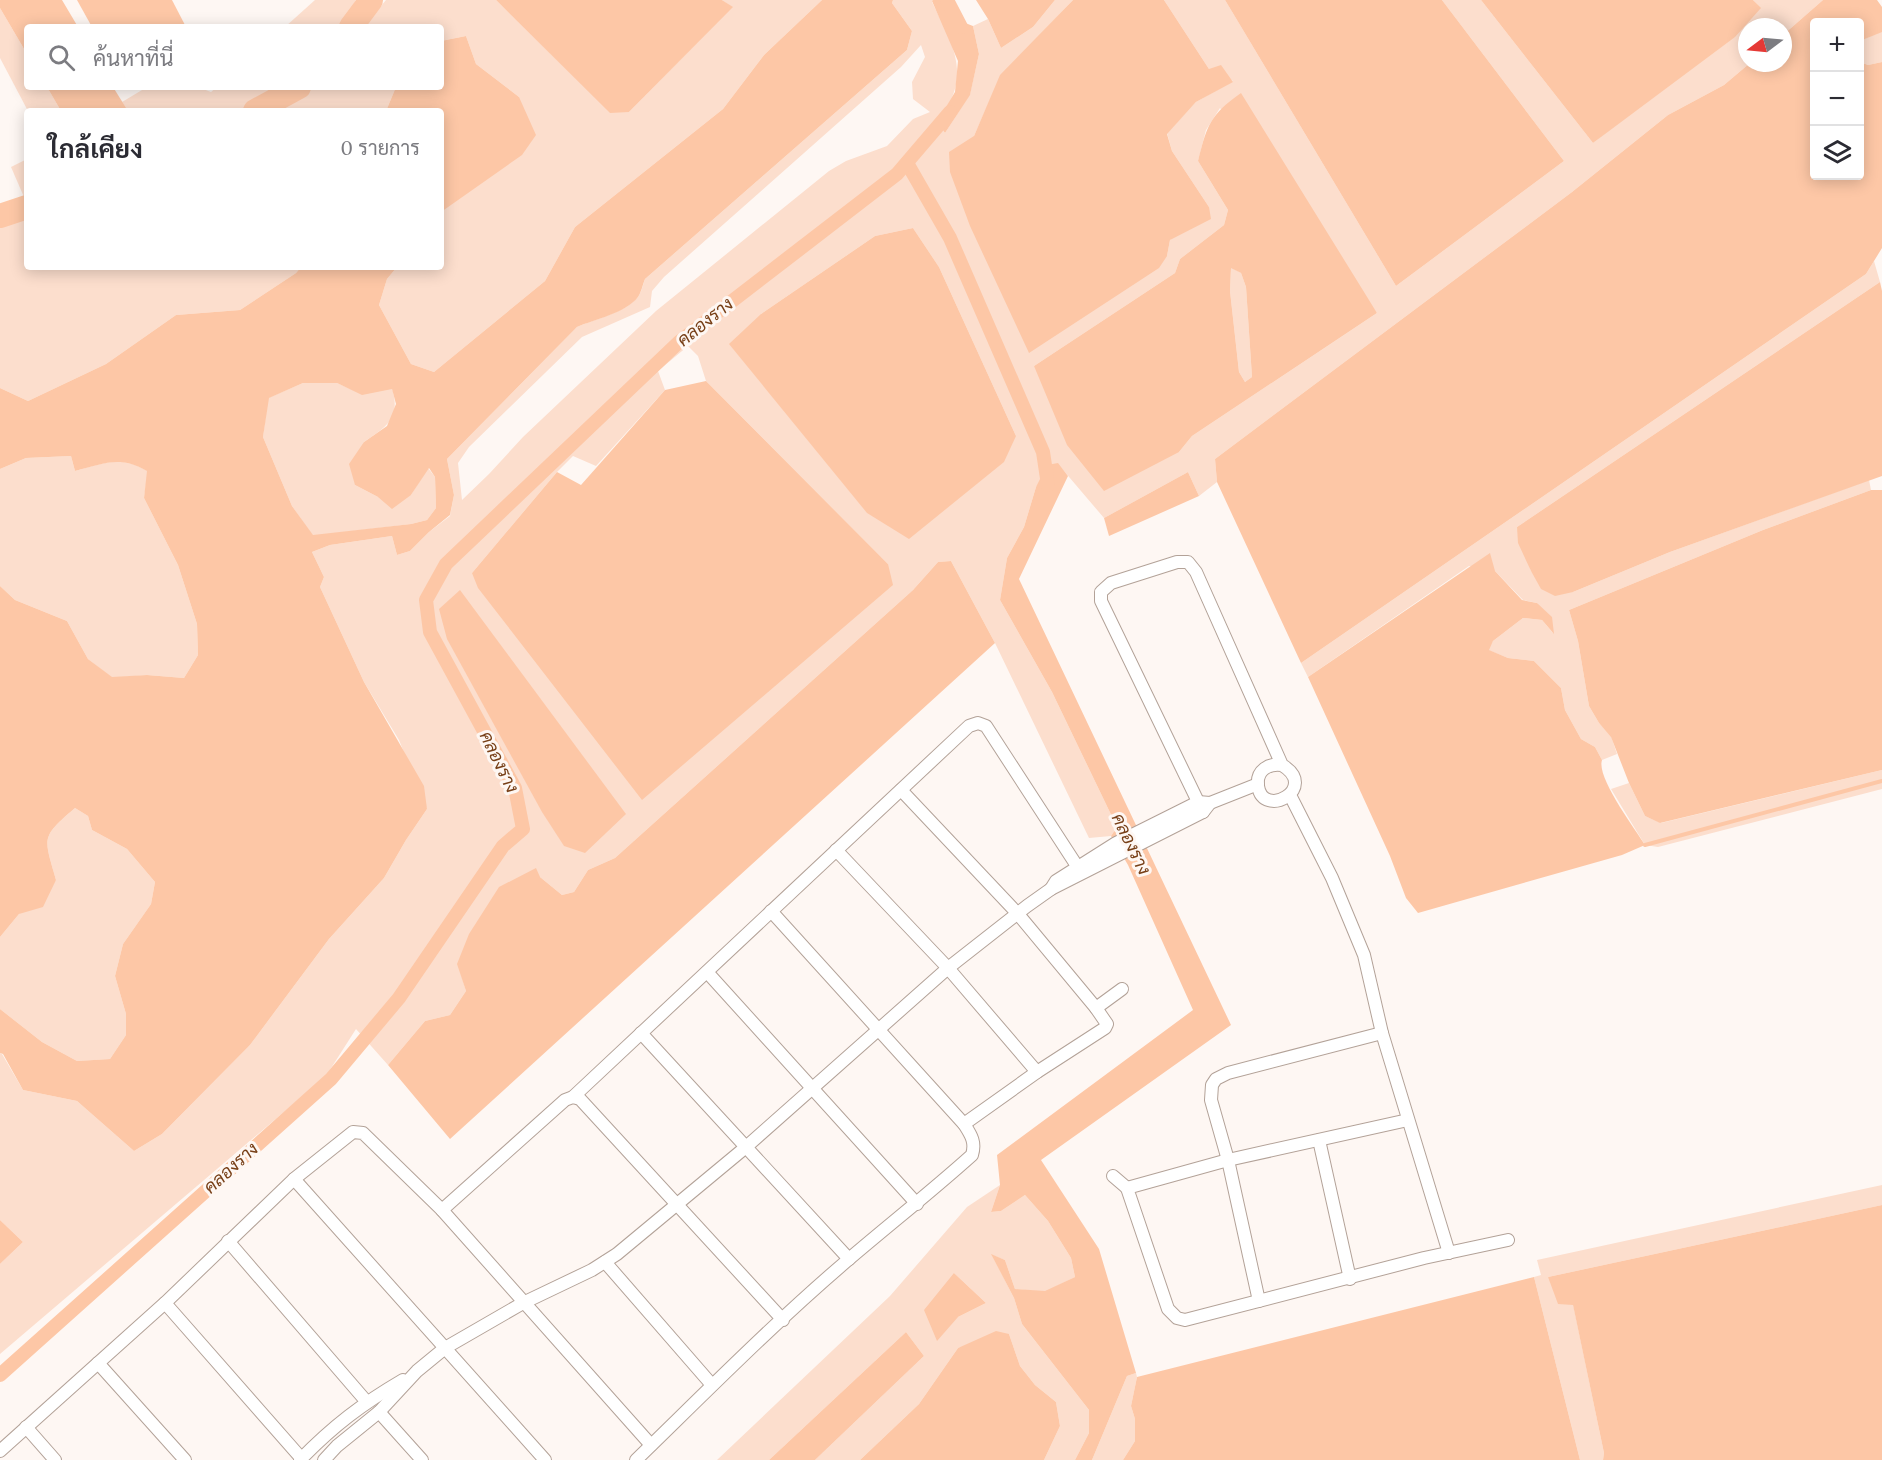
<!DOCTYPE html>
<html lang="th">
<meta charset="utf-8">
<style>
:root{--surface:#fff;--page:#f2f2f3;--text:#2b2b33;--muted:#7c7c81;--line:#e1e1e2}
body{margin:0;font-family:Lora,Sarabun,serif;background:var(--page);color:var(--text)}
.controls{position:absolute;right:18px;top:18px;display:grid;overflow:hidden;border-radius:6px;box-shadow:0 3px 15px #0003}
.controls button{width:54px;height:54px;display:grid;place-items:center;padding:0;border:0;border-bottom:2px solid var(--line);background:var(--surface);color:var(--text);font:30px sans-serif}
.compass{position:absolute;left:1738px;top:18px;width:54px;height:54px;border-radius:50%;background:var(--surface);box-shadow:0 3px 15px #0003;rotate:254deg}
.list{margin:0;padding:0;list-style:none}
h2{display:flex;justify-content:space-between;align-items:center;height:78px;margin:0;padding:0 24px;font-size:26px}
h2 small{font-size:20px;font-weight:400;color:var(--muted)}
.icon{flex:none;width:33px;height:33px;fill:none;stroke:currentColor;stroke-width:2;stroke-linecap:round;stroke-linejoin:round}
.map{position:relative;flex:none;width:1882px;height:1460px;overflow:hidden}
.search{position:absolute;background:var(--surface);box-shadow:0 3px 15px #0003;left:24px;top:24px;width:420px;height:66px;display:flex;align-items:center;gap:15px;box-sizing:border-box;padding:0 21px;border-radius:6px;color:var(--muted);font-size:22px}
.panel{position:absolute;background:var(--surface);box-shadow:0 3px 15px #0003;left:24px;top:108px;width:420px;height:162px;border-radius:6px}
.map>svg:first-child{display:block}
</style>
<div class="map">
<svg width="1882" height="1460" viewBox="0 0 1882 1460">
<rect width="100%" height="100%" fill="#fef7f3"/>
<g fill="#fcdecd" fill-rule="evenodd">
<path d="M315,0H356L341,27H285Z"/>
<path d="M386,0H496L610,112H629L732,7L722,0H822L764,55L723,109L575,227L545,281L434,372L411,364L379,305L387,279L397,267H441V212L519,97L476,64L466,36L441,41V27H364Z"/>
<path d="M893,0H933L932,2C945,29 965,61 954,92C951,102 943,112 937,122L945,133L970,94L979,54L973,26L988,19L1001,48L1033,27L1055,0H1073L1001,75L974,136L1167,256L1170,240L1209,207L1172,151L1167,133L1196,102L1233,81L1209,69L1164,0H1225L1396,286L1564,161L1442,0H1481L1593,143L1760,8L1753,0H1823L1783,35V27H1747V63H1750L1724,85L1668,115L1572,192L1215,459L1217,482L1199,496L1188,472L1104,518L1058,464L1036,487L1024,527L1007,558L1000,600L1052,692L1117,827L1111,836L1089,838L995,643L951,561L938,562L913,590L615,858L588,870L574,892L562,895L540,877L458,964L466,991L450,1015L425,1021L388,1065L356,1029L326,1076L0,1354V1264L23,1242L0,1220V1053L2,1054L23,1090L77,1101L134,1151L162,1134L250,1045L329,939L384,878L406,840L427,809L399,740L364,682L320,587L324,577L312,552L330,545L392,536L397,555L410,551L429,532L450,516L454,495L447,459L577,327C595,319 626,312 638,297C641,293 643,285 645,279L907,50L912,31L892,3ZM921,45L925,57L912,82L913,99L930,112L913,119L887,146L846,161L829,171L656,311L523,437L489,474L462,500L458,463L469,447L582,337L650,307L652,291L664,277L901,67ZM1220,108L1377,313L1192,436L1179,452L1034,366L1175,273L1180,259L1224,225L1228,210L1198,161L1206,130ZM913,228L939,267L1016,436L761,314L875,236ZM688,346L698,356L706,381L888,564L472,573L557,472L573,456L596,466L665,390L658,371Z"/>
<path d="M0,8L27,54V87H47L61,111H28L0,58Z"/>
<path d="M1880,32H1882V62L1868,65L1860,62V41Z"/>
<path d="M147,87H198L211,92L217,87H283L238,111H128L122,102Z"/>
<path d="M312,87H396L386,111H279Z"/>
<path d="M27,159V204L11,167Z"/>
<path d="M27,218V267H301L296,273L240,310L176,315L106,364L28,401L0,388V222Z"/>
<path d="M1874,261L1880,282L1517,527L1531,571L1573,592L1670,552L1869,480L1871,490L1763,530L1569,610L1578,641L1589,706L1599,723L1611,736L1617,754L1602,760L1595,747L1581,739L1565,710L1561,688L1534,661L1508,658L1488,650L1493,641L1523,618L1542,620L1553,633L1537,603L1523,600L1495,571L1469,566L1308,677L1301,663L1866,274Z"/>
<path d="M1231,267L1241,273L1246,287L1252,377L1245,382L1239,372L1230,291Z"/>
<path d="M303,383H337L362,394L392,388C401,419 387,426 364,442L355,485L378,497L411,495L428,468L435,477L436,508L427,520L411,524L313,536L292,506L263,437L268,398Z"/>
<path d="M71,456L75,471C105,463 119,455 148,471L144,498L178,565L197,624L198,655L184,678L147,675L112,678L88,659L67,621L15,600L0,586V469L26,458Z"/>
<path d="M1882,770V789L1658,847L1645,845L1611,789L1629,783L1645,816L1661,823Z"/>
<path d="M75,808L88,816L92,830L127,849L155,882L151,904L123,944L115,976L126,1014V1035L110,1059L77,1061L42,1042L0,1009V937L19,914L56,880C44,837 40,838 75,808Z"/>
<path d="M1000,1185L991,1212L1001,1211L1025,1195L1048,1221L1071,1258L1075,1277L1045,1292L1015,1289L1005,1260L992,1255L1014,1298L1022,1324L1089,1410V1433L1075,1460H1044L1060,1426L1056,1402L1035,1385L1020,1366L1009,1334L958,1348L919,1404L860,1460H815L924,1356L906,1332L769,1460H717L890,1296L967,1207ZM954,1273L986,1303L958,1317Z"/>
<path d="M1882,1185V1205L1548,1277L1573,1304L1604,1453L1603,1460H1580L1534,1277L1541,1275L1537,1260Z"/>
<path d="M1136,1373L1137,1377L1131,1406L1135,1419V1441L1123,1460H1092L1127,1376Z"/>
</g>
<g fill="#fdc7a6" fill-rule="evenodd">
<path d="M0,0H62L78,27H27V54L0,8Z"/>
<path d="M77,0H172L186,27H92Z"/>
<path d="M496,0H722L733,7L629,112L610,113Z"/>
<path d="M822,0H893L892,3L912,31L907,50L645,279C643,284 641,293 638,297C626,313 595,319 577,327L447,459L454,495L450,515L429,532L410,551L397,555L392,536L330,545L312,552L324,577L320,587L364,682L424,786L427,809L406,840L384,878L329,939L250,1045L162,1134L134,1151L77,1101L23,1090L3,1054L0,1053V1009L42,1042L77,1061L110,1059L126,1035V1014L115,976L123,944L151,904L155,882L127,849L92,830L88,816L75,808C40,838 44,837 56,880L43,907L19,914L0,937V586L15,600L67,621L88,659L112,677L147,675L184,678L198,655L197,624L178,565L144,498L147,471C119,455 104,464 75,471L71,456L26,458L0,469V388L28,401L106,364L176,315L240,310L296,273L301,267H397L387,279L379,305L411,364L434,372L545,281L575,227L723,109L764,55ZM303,383H337L362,395L392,389L396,404L387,426L364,442L349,464L355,485L378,497L392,509L411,495L429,468L435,477L436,508L427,520L411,524L313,535L292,506L263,437L269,398Z"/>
<path d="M933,0H943L960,21L973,26L979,54L970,95L945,133L937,122L955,92L958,61L932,1Z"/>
<path d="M976,0H1055L1033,27L1001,48L988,19Z"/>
<path d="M1073,0H1164L1209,69L1221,65L1233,82L1196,102L1167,134L1172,151L1209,207L1211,219L1170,240L1167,256L1159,268L1029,353L970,226L950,172L949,152L974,136L1000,75Z"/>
<path d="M1225,0H1442L1564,161L1396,286Z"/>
<path d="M1481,0H1753L1761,8L1735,37L1593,143Z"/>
<path d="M1823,0H1877L1882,7V32L1860,41V22H1814V176H1860V62L1868,65L1882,62V248L1866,274L1301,663L1217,482L1215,459L1572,192L1668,115L1724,85L1750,63H1783V35Z"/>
<path d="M466,36L476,64L519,97L536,135L522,155L441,212V111H386L396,87H441V41Z"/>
<path d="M47,87H113L128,111H61Z"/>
<path d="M1241,93L1377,313L1192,436L1179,452L1104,491L1067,445L1034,366L1175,273L1180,259L1224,225L1228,210L1198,161C1207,125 1210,115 1241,93ZM1231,268L1241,273L1246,287L1252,377L1245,382L1239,372L1230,291Z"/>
<path d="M913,228L939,267L1016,436L1004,462L909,539L867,513L729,344L761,314L875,236Z"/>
<path d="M1880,282L1882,291V476L1670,552L1573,592L1555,596L1541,589L1531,571L1518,543L1517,527Z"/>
<path d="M706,381L888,564L893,585L642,800L478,588L472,573L557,472L581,485L665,390Z"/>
<path d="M1058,463L1068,476L1019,579L1231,1025L1041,1160L1099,1249L1136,1373L1127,1376L1092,1460H1075L1089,1433V1410L1022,1324L1014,1298L991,1254L1005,1260L1015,1289L1045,1291L1075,1277L1071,1258L1048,1221L1025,1195L1001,1211L991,1212L1000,1185L997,1155L1193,1010L1128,865L1111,836L1117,827L1052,692L1000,600L1007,558L1024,527L1036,487L1047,465Z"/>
<path d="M1188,472L1199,496L1109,536L1104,518Z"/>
<path d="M1871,490H1882V770L1660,823L1645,816L1629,783L1611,737L1599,723L1589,706L1578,641L1569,610L1763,530Z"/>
<path d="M1490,553L1495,571L1522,600L1537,603L1552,617L1554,634L1542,620L1523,618L1493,641L1489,650L1508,658L1534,661L1561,688L1565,710L1581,739L1595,747L1602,760C1596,777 1635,829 1645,845L1622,855L1418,913L1406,898L1390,856L1308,677Z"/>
<path d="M951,561L995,643L450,1139L388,1065L425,1021L450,1015L466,991L457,964L469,934L499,887L536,868L540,877L562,895L574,892L588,870L615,858L913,590L938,562Z"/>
<path d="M460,590L626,814L585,853L564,846L542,812L447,639L439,609Z"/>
<path d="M1882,1205V1460H1603L1604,1453L1573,1305L1558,1304L1548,1277Z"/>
<path d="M0,1220L23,1242L0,1264Z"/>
<path d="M954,1273L986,1303L958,1317L937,1341L924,1310Z"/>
<path d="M1534,1277L1580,1460H1123L1135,1441V1419L1131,1406L1137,1377Z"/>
<path d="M996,1331L1009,1334L1020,1366L1035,1385L1056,1402L1060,1426L1044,1460H860L919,1404L958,1348Z"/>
<path d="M906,1332L924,1356L815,1460H769Z"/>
</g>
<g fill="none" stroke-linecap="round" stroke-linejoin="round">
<path stroke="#fdc7a6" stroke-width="4" d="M1645,845L1882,781"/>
<g stroke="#fdc7a6" stroke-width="14">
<path d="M947,0L961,27"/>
<path d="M907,163L950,238L1043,452L1048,485"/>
<path d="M0,1375L331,1079L399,998L503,846L523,829L515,788L430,632L426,600L446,564L679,342L897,174L950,112"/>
</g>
<g stroke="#fdc7a6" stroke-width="24">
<path d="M351,27L371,0"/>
<path d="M255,111L299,87"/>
<path d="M0,216L27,207"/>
</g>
<defs>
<g id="minor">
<path d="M901,790L1018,914L1096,1008L1107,1024L1105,1028L1037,1072L964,1124"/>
<path d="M1290,795L1332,878L1364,955L1382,1033L1449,1253"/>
<path d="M1198,802L1210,803L1203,812L1051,889L1056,881L1116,843Z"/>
<path d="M1210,803L1258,784"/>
<path d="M1203,812L1101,601V592L1111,583L1177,562H1188L1196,572L1282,765C1320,788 1263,820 1258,786C1256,770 1269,763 1282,765"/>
<path d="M836,850L948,968L1037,1072"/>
<path d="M707,972L917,1204"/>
<path d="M1096,1008L1122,989"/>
<path d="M641,1033L849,1259"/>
<path d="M573,1097L969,726L978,723L986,726L1077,866"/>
<path d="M1408,1120L1228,1160L1127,1188L1168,1309L1177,1318L1185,1320L1424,1258L1508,1240"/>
<path d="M1319,1140L1350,1279"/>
<path d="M1113,1176L1127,1188"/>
<path d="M294,1179L545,1460"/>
<path d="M442,1210L565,1100L573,1097L580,1099L783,1320"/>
<path d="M228,1241L366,1401"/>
<path d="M605,1262L712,1385"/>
<path d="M1259,1301L1228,1160L1211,1100L1212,1085L1216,1079L1228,1073L1382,1033"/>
<path d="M98,1363L185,1460"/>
<path d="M379,1412L422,1460"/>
<path d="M26,1427L55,1460"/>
<path d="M0,1451L165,1303"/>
<path d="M302,1459L165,1303L294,1179L353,1132L363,1133L442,1210L651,1445"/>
<path d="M300,1460C333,1426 362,1404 403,1380"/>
<path d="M324,1460L337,1446L379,1412L417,1371L445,1348L523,1303L592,1270L617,1254L746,1147L948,968L1027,906L1051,889"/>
<path d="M636,1460C706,1392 775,1322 849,1259C890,1224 932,1191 972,1155C976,1142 971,1135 964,1124L771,911"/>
</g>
</defs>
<use href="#minor" stroke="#b3a298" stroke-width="14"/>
<use href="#minor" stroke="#fff" stroke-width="12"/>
</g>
<g text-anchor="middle" stroke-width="6" stroke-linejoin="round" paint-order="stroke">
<g font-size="18" font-style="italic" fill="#784018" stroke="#fef7f3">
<text transform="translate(705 322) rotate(-39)" y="6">คลองราง</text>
<text transform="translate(499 762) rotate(64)" y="6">คลองราง</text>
<text transform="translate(1131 844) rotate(64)" y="6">คลองราง</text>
<text transform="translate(231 1168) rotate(-42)" y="6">คลองราง</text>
</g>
</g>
</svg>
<div class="controls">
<button>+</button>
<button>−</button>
<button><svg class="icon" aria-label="layers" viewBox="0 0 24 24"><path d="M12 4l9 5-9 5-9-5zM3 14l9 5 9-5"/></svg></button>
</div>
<svg class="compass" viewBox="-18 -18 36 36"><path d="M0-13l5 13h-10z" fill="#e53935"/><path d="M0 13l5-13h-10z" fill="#7c7c81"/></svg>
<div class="search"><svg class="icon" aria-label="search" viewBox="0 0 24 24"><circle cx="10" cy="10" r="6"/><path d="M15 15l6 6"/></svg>ค้นหาที่นี่</div>
<section class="panel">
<h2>ใกล้เคียง<small>0 รายการ</small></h2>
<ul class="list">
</ul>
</section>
</div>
